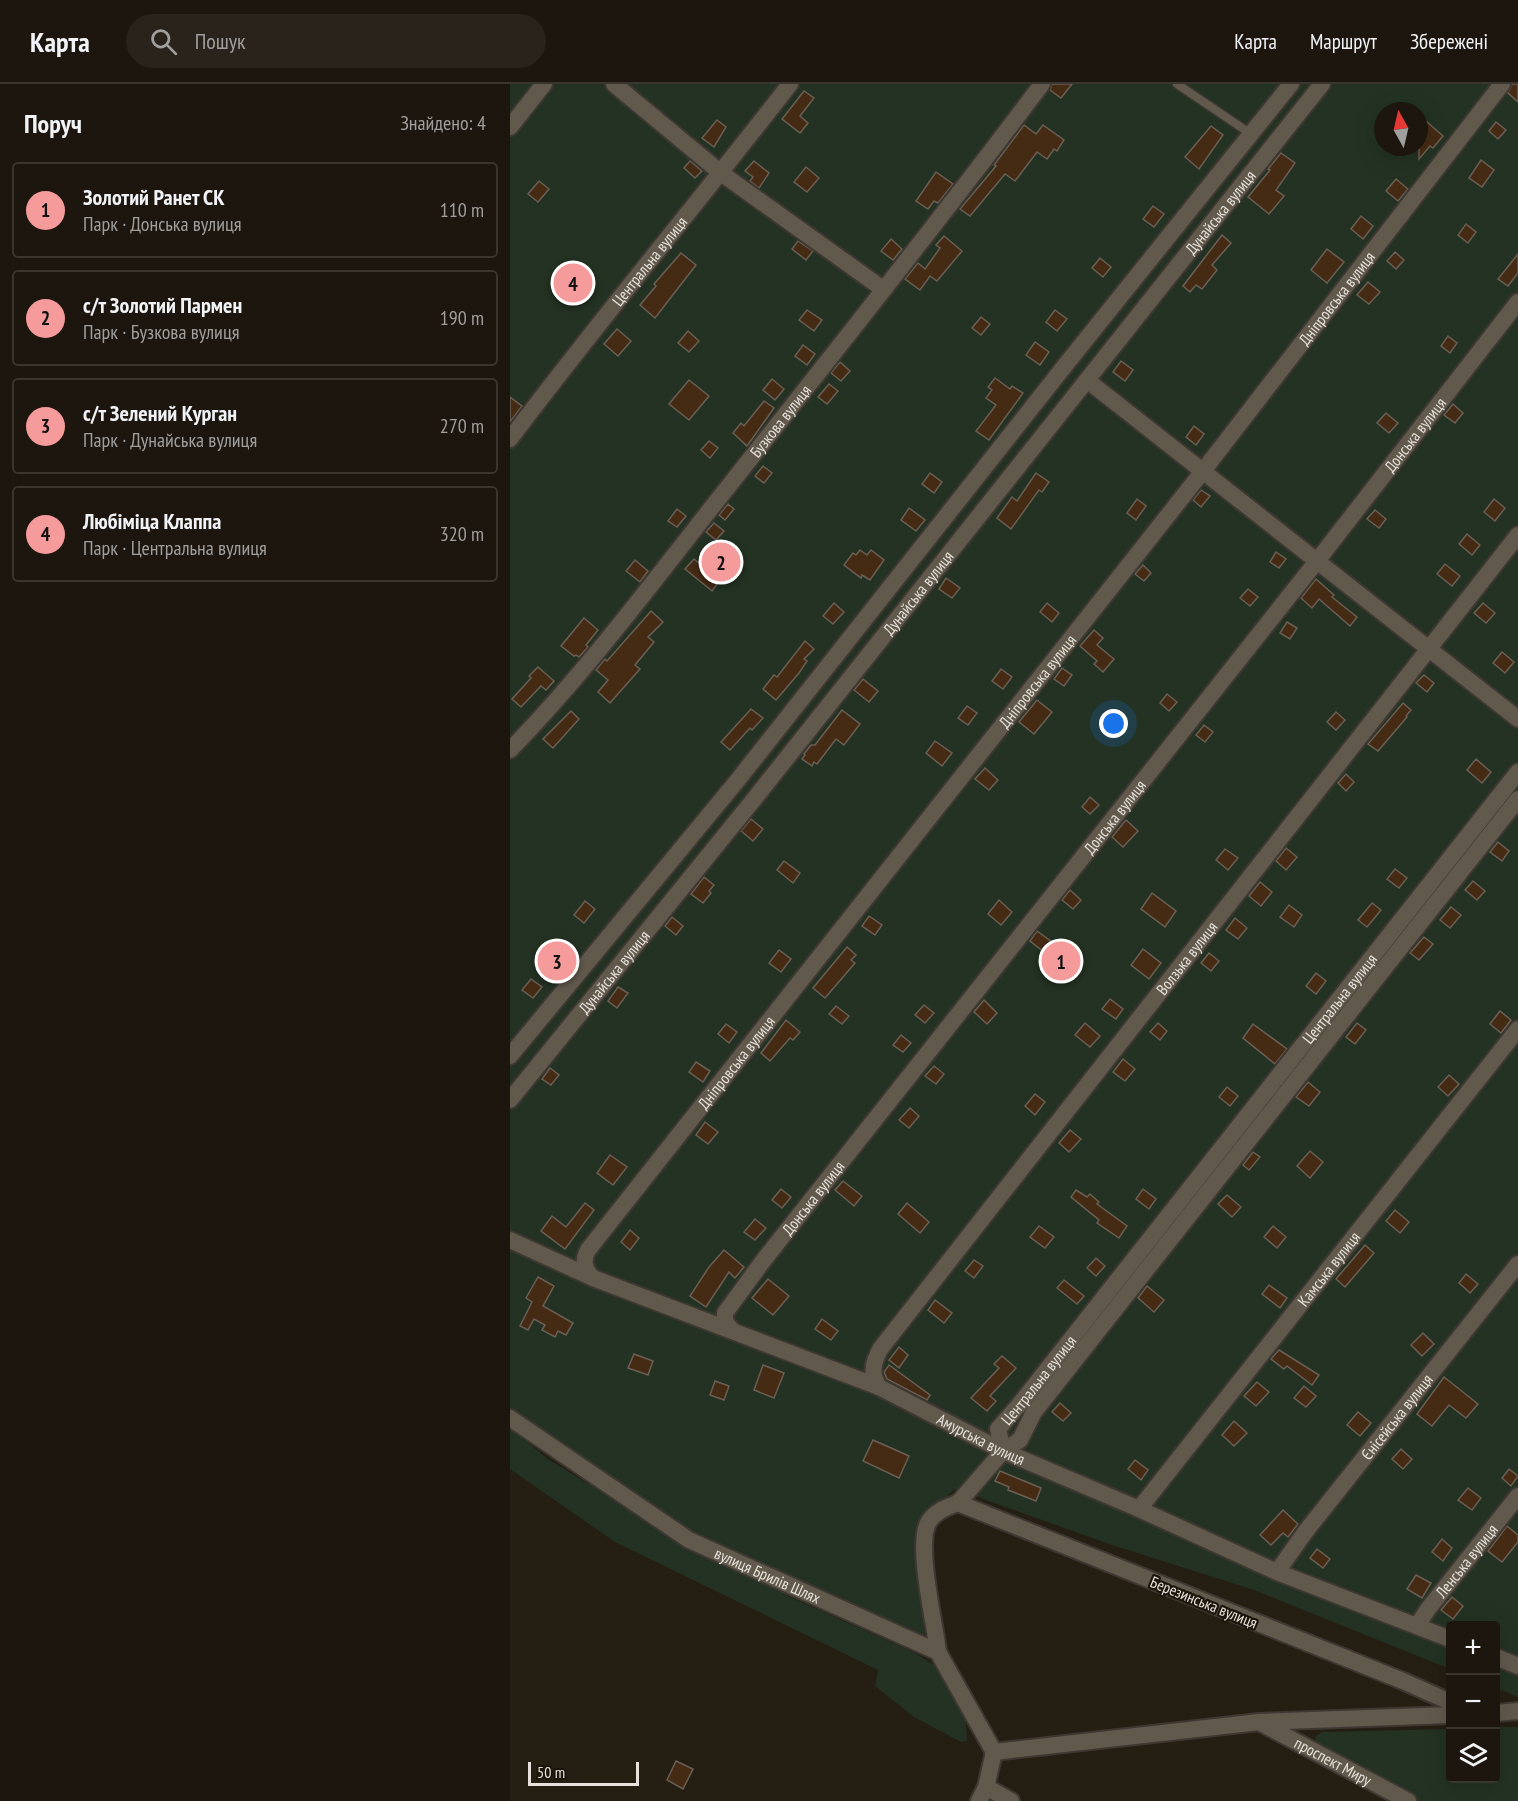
<!DOCTYPE html>
<html lang="uk">
<meta charset="utf-8">
<style>
:root{--surface:#1c160e;--page:#29231c;--text:#f1f3f6;--muted:#a09f9e;--line:#3a352e;--accent:#f59b9b}
body{margin:0;font-family:"PT Sans Narrow",sans-serif;background:var(--page);color:var(--text)}
.controls{position:absolute;right:18px;bottom:18px;display:grid;overflow:hidden;border-radius:6px;box-shadow:0 6px 24px #0002}
.controls button{width:54px;height:54px;display:grid;place-items:center;padding:0;border:0;border-bottom:2px solid var(--line);background:var(--surface);color:var(--text);font:30px sans-serif}
.compass{position:absolute;left:864px;top:18px;width:54px;height:54px;border-radius:50%;background:var(--surface);box-shadow:0 6px 24px #0002;rotate:352deg}
.scale{position:absolute;left:18px;bottom:15px;width:111px;box-sizing:border-box;padding-left:6px;border:3px solid #e6e1da;border-top:0;font-size:16px;line-height:21px;white-space:nowrap;color:#e6e1da;-webkit-text-stroke:4px #1c150b;paint-order:stroke}
.you{position:absolute;left:604px;top:640px;width:21px;height:21px;margin:-15px;border:4px solid #fff;border-radius:50%;background:#1a73e8;box-shadow:0 0 0 9px #1a73e833}
.badge{display:grid;place-items:center;width:39px;height:39px;border-radius:50%;background:var(--accent);color:#111;font-size:20px;font-weight:700}
.pin{position:absolute;translate:-50% -50%;border:3px solid #fff;box-shadow:0 2px 6px #0006}
.list{margin:0;padding:0;list-style:none}
h2{display:flex;justify-content:space-between;align-items:center;height:78px;margin:0;padding:0 24px;font-size:26px}
h2 small{font-size:20px;font-weight:400;color:var(--muted)}
.list li{display:grid;grid-template-columns:39px 1fr auto;gap:18px;align-items:center;box-sizing:border-box;height:96px;margin:0 12px 12px;padding:0 12px;border:2px solid var(--line);border-radius:6px}
.list b{display:block;font-size:22px;white-space:nowrap}
.list p{margin:0;font-size:20px;white-space:nowrap;color:var(--muted)}
.list em{font-size:20px;font-style:normal;color:var(--muted)}
.icon{flex:none;width:33px;height:33px;fill:none;stroke:currentColor;stroke-width:2;stroke-linecap:round;stroke-linejoin:round}
.map{position:relative;flex:none;width:1008px;height:1717px;overflow:hidden}
header{display:flex;align-items:center;gap:36px;box-sizing:border-box;height:84px;padding:0 30px;background:var(--surface);border-bottom:2px solid var(--line)}
header strong{font-size:28px}
nav{display:flex;gap:33px;margin-inline-start:auto;font-size:21px}
.search{width:420px;height:54px;background:var(--page);display:flex;align-items:center;gap:15px;box-sizing:border-box;padding:0 21px;border-radius:33px;color:var(--muted);font-size:22px}
main{display:flex}
aside{flex:1;background:var(--surface)}
.map>svg:first-child{display:block}
</style>
<header>
<strong>Карта</strong>
<div class="search"><svg class="icon" aria-label="search" viewBox="0 0 24 24"><circle cx="10" cy="10" r="6"/><path d="M15 15l6 6"/></svg>Пошук</div>
<nav><a>Карта</a><a>Маршрут</a><a>Збережені</a></nav>
</header>
<main>
<aside>
<h2>Поруч<small>Знайдено: 4</small></h2>
<ul class="list">
<li><span class="badge">1</span><div><b>Золотий Ранет СК</b><p>Парк · Донська вулиця</p></div><em>110 m</em></li>
<li><span class="badge">2</span><div><b>с/т Золотий Пармен</b><p>Парк · Бузкова вулиця</p></div><em>190 m</em></li>
<li><span class="badge">3</span><div><b>с/т Зелений Курган</b><p>Парк · Дунайська вулиця</p></div><em>270 m</em></li>
<li><span class="badge">4</span><div><b>Любіміца Клаппа</b><p>Парк · Центральна вулиця</p></div><em>320 m</em></li>
</ul>
</aside>
<div class="map">
<svg width="1008" height="1717" viewBox="0 0 1008 1717">
<rect width="100%" height="100%" fill="#251e13"/>
<g fill="#233222" fill-rule="evenodd">
<path d="M0,0H802L201,755L807,0H1008V1613L986,1604V1542H940V1585L744,1506L599,1460L445,1405L409,1437L406,1465L419,1545L413,1551L399,1549L179,1450L0,1328ZM873,27H909V63H873Z"/>
<path d="M0,1344L38,1375L173,1458L280,1513L403,1568L426,1582L455,1625L457,1657L451,1658L404,1633L365,1602L368,1586L105,1458L0,1385Z"/>
<path d="M986,1643H1008V1717H909L807,1662L805,1653L812,1648L940,1645V1694H986Z"/>
</g>
<g fill="#452b14" stroke="#6b5f55" stroke-width="1.5">
<path d="M542,0H562L551,14L540,6Z"/>
<path d="M1002,0H1008V18L998,9Z"/>
<path d="M294,7L304,14L290,32L298,39L290,49L272,35Z"/>
<path d="M207,36L216,43L204,63L192,54Z"/>
<path d="M916,37L933,52L923,64L920,62L909,75V46Z"/>
<path d="M986,38L996,46L988,55L979,47Z"/>
<path d="M514,41L526,50L533,41L554,56L547,67L544,65L537,75L527,68L505,97L495,90L460,132L450,125L486,82L484,81Z"/>
<path d="M701,42L713,51L689,85L675,73Z"/>
<path d="M771,69L785,79L766,106L774,112L759,130L738,113L760,86L758,85Z"/>
<path d="M971,76L984,86L972,103L959,94Z"/>
<path d="M180,77L192,87L185,94L174,84Z"/>
<path d="M244,77L259,89L249,104L240,97L243,93L235,87Z"/>
<path d="M296,83L309,94L297,108L284,98Z"/>
<path d="M426,88L443,100L428,119L424,117L418,125L406,117Z"/>
<path d="M886,95L898,105L888,117L876,107Z"/>
<path d="M29,97L39,105L28,118L18,110Z"/>
<path d="M643,122L654,130L644,143L633,135Z"/>
<path d="M851,132L863,142L853,155L841,145Z"/>
<path d="M956,140L966,148L958,159L948,151Z"/>
<path d="M712,151L721,159L702,181L707,186L692,205L686,201L680,208L673,202Z"/>
<path d="M434,152L452,167L427,197L420,192L410,206L395,195L408,179L415,185L430,164L426,161Z"/>
<path d="M381,155L392,165L383,176L371,167Z"/>
<path d="M288,157L303,167L296,176L282,165Z"/>
<path d="M817,165L834,178L817,199L801,186Z"/>
<path d="M885,168L894,176L886,185L877,177Z"/>
<path d="M171,169L186,181L145,234L130,221L146,202L144,200Z"/>
<path d="M1008,170V189L998,202L988,195Z"/>
<path d="M590,174L601,183L593,193L582,184Z"/>
<path d="M858,198L870,208L859,220L847,211Z"/>
<path d="M297,226L312,236L304,247L289,236Z"/>
<path d="M545,226L557,235L547,247L536,238Z"/>
<path d="M471,233L480,240L471,251L462,244Z"/>
<path d="M107,245L121,257L108,272L94,260Z"/>
<path d="M178,247L189,257L179,268L168,259Z"/>
<path d="M938,252L947,259L940,269L931,262Z"/>
<path d="M525,258L539,268L530,281L516,271Z"/>
<path d="M293,261L305,270L297,281L285,272Z"/>
<path d="M611,277L623,286L615,297L603,288Z"/>
<path d="M330,278L340,287L331,297L321,289Z"/>
<path d="M485,294L500,305L502,302L513,309L479,356L466,347L486,321L476,314L482,306L478,303Z"/>
<path d="M262,295L274,305L265,316L253,306Z"/>
<path d="M179,296L199,312L179,336L159,320Z"/>
<path d="M319,300L328,307L317,320L308,313Z"/>
<path d="M0,313L12,322L0,338Z"/>
<path d="M254,317L264,324L237,362L223,349L231,339L234,342Z"/>
<path d="M943,320L953,329L945,339L934,331Z"/>
<path d="M876,329L888,339L879,349L867,339Z"/>
<path d="M684,342L694,350L686,361L676,353Z"/>
<path d="M199,357L208,364L200,374L191,366Z"/>
<path d="M253,382L262,389L254,399L245,392Z"/>
<path d="M420,389L432,398L424,409L412,400Z"/>
<path d="M526,389L539,398L532,408L529,406L501,445L487,434L502,413L507,417Z"/>
<path d="M691,406L700,412L691,423L683,416Z"/>
<path d="M627,415L636,422L626,436L617,429Z"/>
<path d="M984,415L995,424L985,437L974,428Z"/>
<path d="M218,420L224,425L215,436L209,431Z"/>
<path d="M399,424L415,436L406,447L391,436Z"/>
<path d="M167,425L176,432L167,443L158,437Z"/>
<path d="M865,426L876,435L869,444L857,435Z"/>
<path d="M204,439L214,447L206,456L196,448Z"/>
<path d="M957,450L970,461L962,471L949,460Z"/>
<path d="M350,466L357,471L361,466L374,476L360,496L352,491L351,494L334,481L343,469L346,471Z"/>
<path d="M766,468L776,475L769,484L760,478Z"/>
<path d="M184,475L210,496L202,507L175,485Z"/>
<path d="M125,476L138,487L130,498L116,487Z"/>
<path d="M935,480L950,492L942,502L927,490Z"/>
<path d="M633,481L641,489L634,497L625,490Z"/>
<path d="M436,494L450,504L442,514L429,505Z"/>
<path d="M806,495L824,511L822,513L847,533L840,542L809,515L802,524L791,514Z"/>
<path d="M738,505L748,513L740,522L730,514Z"/>
<path d="M324,519L334,528L323,540L313,532Z"/>
<path d="M537,519L549,529L542,538L530,528Z"/>
<path d="M973,519L985,529L976,539L964,529Z"/>
<path d="M141,527L153,538L138,553L144,558L125,581L130,585L100,619L88,608L98,596L86,586L95,575L97,577Z"/>
<path d="M74,534L88,546L76,561L78,563L69,573L66,571L64,572L51,562Z"/>
<path d="M777,538L787,544L780,555L770,549Z"/>
<path d="M584,546L593,554L587,561L604,575L593,588L584,580L587,577L570,562Z"/>
<path d="M295,557L304,565L294,575L297,577L289,589L266,616L253,605L264,591L267,593Z"/>
<path d="M992,568L1004,578L995,589L983,579Z"/>
<path d="M28,583L44,597L36,606L31,602L11,623L2,615L21,594L19,592Z"/>
<path d="M552,584L562,591L554,602L544,595Z"/>
<path d="M491,585L502,593L493,605L482,597Z"/>
<path d="M914,591L924,599L917,608L906,599Z"/>
<path d="M353,595L368,607L359,618L344,606Z"/>
<path d="M657,610L667,618L659,627L650,619Z"/>
<path d="M527,616L542,628L524,650L509,638Z"/>
<path d="M893,619L901,626L896,632L897,633L868,667L858,660Z"/>
<path d="M457,622L467,629L458,641L448,634Z"/>
<path d="M241,625L253,634L242,646L240,644L220,666L211,658Z"/>
<path d="M332,626L350,640L334,661L326,655L307,680L304,678L302,682L292,675L295,671L294,670L301,661H305Z"/>
<path d="M61,627L69,635L43,664L33,655Z"/>
<path d="M826,628L835,636L826,646L817,638Z"/>
<path d="M694,641L703,648L695,658L686,651Z"/>
<path d="M425,657L442,669L432,682L416,669Z"/>
<path d="M966,675L981,688L972,699L957,686Z"/>
<path d="M475,684L488,696L479,706L465,695Z"/>
<path d="M836,690L844,698L836,707L828,699Z"/>
<path d="M580,713L589,721L580,730L572,723Z"/>
<path d="M241,735L253,745L243,757L231,747Z"/>
<path d="M616,736L628,747L613,763L602,753Z"/>
<path d="M988,758L999,767L992,777L980,768Z"/>
<path d="M776,764L787,773L776,786L766,777Z"/>
<path d="M715,765L728,774L718,786L706,776Z"/>
<path d="M274,777L290,789L283,799L267,786Z"/>
<path d="M885,785L897,794L889,804L877,795Z"/>
<path d="M194,793L204,801L199,807L201,809L193,819L181,810Z"/>
<path d="M963,797L975,807L967,816L955,806Z"/>
<path d="M750,798L762,808L751,822L739,812Z"/>
<path d="M560,806L571,816L563,825L552,816Z"/>
<path d="M642,809L666,827L655,843L631,825Z"/>
<path d="M489,816L502,828L491,841L478,830Z"/>
<path d="M75,817L85,825L74,839L64,831Z"/>
<path d="M862,819L871,826L857,843L848,836Z"/>
<path d="M779,821L792,831L784,843L770,833Z"/>
<path d="M941,823L951,831L940,844L930,836Z"/>
<path d="M359,832L372,841L365,851L352,842Z"/>
<path d="M162,833L173,842L166,851L155,842Z"/>
<path d="M725,834L737,844L728,855L716,846Z"/>
<path d="M527,847L542,858L534,868L520,857Z"/>
<path d="M914,853L923,860L909,876L900,869Z"/>
<path d="M337,863L346,871L341,876L345,879L315,914L303,904Z"/>
<path d="M633,865L651,879L639,895L621,881Z"/>
<path d="M269,866L281,875L271,888L259,879Z"/>
<path d="M699,869L709,877L701,887L691,879Z"/>
<path d="M806,889L816,897L806,910L796,902Z"/>
<path d="M21,895L32,903L23,914L12,906Z"/>
<path d="M108,903L118,909L107,924L98,917Z"/>
<path d="M600,915L613,925L606,935L592,925Z"/>
<path d="M474,916L487,929L477,940L464,928Z"/>
<path d="M414,921L424,929L415,939L405,931Z"/>
<path d="M326,922L339,932L332,940L319,930Z"/>
<path d="M990,927L1001,936L991,949L980,940Z"/>
<path d="M276,936L290,948L283,956L280,954L260,977L251,969Z"/>
<path d="M575,939L590,952L580,963L565,951Z"/>
<path d="M648,939L657,947L650,956L640,948Z"/>
<path d="M847,939L856,946L845,960L836,953Z"/>
<path d="M216,940L227,948L219,959L208,950Z"/>
<path d="M743,940L777,965L765,980L733,954Z"/>
<path d="M391,951L401,959L393,968L383,961Z"/>
<path d="M613,975L625,985L615,997L603,988Z"/>
<path d="M186,978L200,987L193,998L179,988Z"/>
<path d="M424,982L434,990L426,1000L415,992Z"/>
<path d="M40,984L49,991L41,1001L32,995Z"/>
<path d="M939,991L949,1000L938,1012L928,1003Z"/>
<path d="M798,998L810,1008L799,1022L786,1013Z"/>
<path d="M717,1003L728,1012L720,1022L709,1013Z"/>
<path d="M525,1010L535,1018L525,1031L515,1022Z"/>
<path d="M400,1024L409,1032L399,1044L389,1036Z"/>
<path d="M195,1038L208,1048L198,1060L186,1051Z"/>
<path d="M560,1046L571,1055L559,1068L549,1059Z"/>
<path d="M800,1067L813,1078L800,1094L787,1082Z"/>
<path d="M743,1068L750,1073L739,1086L733,1081Z"/>
<path d="M100,1071L117,1083L103,1101L87,1089Z"/>
<path d="M333,1097L352,1112L344,1122L325,1106Z"/>
<path d="M271,1105L281,1113L272,1124L262,1116Z"/>
<path d="M633,1105L646,1115L639,1125L626,1115Z"/>
<path d="M566,1106L577,1113L580,1110L589,1118L587,1120L617,1142L609,1154L587,1139L589,1136L561,1113Z"/>
<path d="M717,1111L731,1123L722,1133L708,1120Z"/>
<path d="M75,1119L84,1126L55,1165L31,1147L42,1132L56,1143Z"/>
<path d="M397,1119L419,1138L410,1149L388,1130Z"/>
<path d="M885,1126L899,1138L890,1149L876,1137Z"/>
<path d="M245,1135L256,1144L245,1156L234,1148Z"/>
<path d="M529,1142L544,1153L535,1164L520,1153Z"/>
<path d="M763,1142L776,1153L767,1164L754,1153Z"/>
<path d="M120,1146L129,1154L120,1166L111,1158Z"/>
<path d="M855,1161L864,1169L835,1203L826,1195Z"/>
<path d="M214,1166L234,1183L225,1194L219,1188L196,1223L180,1212L199,1183Z"/>
<path d="M586,1174L595,1182L586,1192L577,1184Z"/>
<path d="M464,1176L473,1182L464,1194L455,1187Z"/>
<path d="M956,1190L968,1200L960,1209L949,1199Z"/>
<path d="M28,1193L44,1202L33,1222L63,1239L56,1251L48,1247L45,1253L32,1246L35,1241L24,1235L18,1246L10,1242L22,1218L16,1214Z"/>
<path d="M258,1195L279,1212L263,1231L242,1214Z"/>
<path d="M554,1196L574,1212L567,1220L547,1204Z"/>
<path d="M759,1201L777,1214L770,1224L752,1210Z"/>
<path d="M637,1202L654,1216L644,1228L628,1214Z"/>
<path d="M425,1216L442,1229L434,1239L418,1226Z"/>
<path d="M312,1235L328,1247L321,1256L305,1245Z"/>
<path d="M913,1249L924,1260L912,1272L901,1261Z"/>
<path d="M389,1263L398,1271L389,1284L379,1276Z"/>
<path d="M769,1266L809,1291L802,1301L777,1282L774,1285L761,1275Z"/>
<path d="M124,1270L143,1277L138,1291L118,1284Z"/>
<path d="M492,1272L506,1284L480,1312L486,1317L477,1327L461,1314L489,1284L484,1280Z"/>
<path d="M253,1281L274,1289L264,1314L244,1306Z"/>
<path d="M379,1281L420,1311L417,1316L377,1295L374,1288Z"/>
<path d="M934,1293L968,1320L956,1334L939,1321L922,1342L907,1330Z"/>
<path d="M205,1297L219,1302L214,1316L200,1311Z"/>
<path d="M747,1298L759,1308L746,1322L734,1312Z"/>
<path d="M794,1302L806,1312L796,1323L784,1314Z"/>
<path d="M550,1319L561,1329L553,1337L542,1328Z"/>
<path d="M848,1328L861,1339L850,1352L837,1341Z"/>
<path d="M724,1337L737,1349L724,1362L712,1351Z"/>
<path d="M363,1356L399,1372L389,1394L353,1377Z"/>
<path d="M891,1365L902,1375L893,1385L882,1375Z"/>
<path d="M625,1376L638,1386L631,1396L618,1385Z"/>
<path d="M999,1385L1008,1392L1001,1402L992,1394Z"/>
<path d="M490,1387L531,1404L526,1417L498,1406L499,1403L485,1397Z"/>
<path d="M958,1404L971,1414L962,1426L948,1416Z"/>
<path d="M773,1426L788,1440L778,1453L773,1449L761,1461L750,1451Z"/>
<path d="M997,1442L1008,1451V1458L992,1478L978,1467Z"/>
<path d="M932,1455L942,1464L933,1477L922,1468Z"/>
<path d="M807,1465L820,1475L813,1484L800,1474Z"/>
<path d="M906,1491L921,1499L912,1514L897,1505Z"/>
<path d="M942,1513L953,1522L943,1535L931,1526Z"/>
<path d="M166,1677L183,1685L173,1705L157,1696Z"/>
</g>
<g fill="none" stroke-linecap="round" stroke-linejoin="round">
<defs>
<path id="service" d="M667,0L741,50"/>
<g id="minor">
<path d="M104,0L211,89L373,205"/>
<path d="M0,43L34,0"/>
<path d="M578,297L1008,635"/>
<path id="s1" d="M0,355C91,234 188,119 280,0"/>
<path id="s2" d="M0,666C78,586 145,495 214,408C321,273 428,138 532,0"/>
<path d="M0,972L227,697L557,279L781,0"/>
<path id="s3" d="M0,1016L245,714L812,0"/>
<path id="s4" d="M0,1156L83,1194L369,1303L493,1367L629,1425L767,1488L940,1555"/>
<path id="s5" d="M83,1194C74,1185 72,1177 78,1166L693,387L992,0"/>
<path id="s6" d="M223,1247L215,1238V1229L253,1177L807,477L1008,218"/>
<path id="s7" d="M369,1303C360,1289 363,1278 371,1264L1008,451"/>
<path id="s8" d="M0,1334L179,1456L428,1568L484,1668"/>
<path id="s9" d="M493,1367L488,1345L509,1321L1008,688"/>
<path id="s10" d="M629,1425L1008,945"/>
<path id="s11" d="M767,1488L796,1447L1008,1180"/>
<path id="s12" d="M907,1542L918,1525L1008,1412"/>
<path d="M428,1568C425,1540 406,1462 418,1439C424,1428 436,1423 448,1419"/>
<path d="M986,1573L1008,1582"/>
<path d="M940,1618L893,1597L448,1419L493,1367L510,1356L524,1328L1008,715"/>
<path id="s13" d="M749,1638L898,1717"/>
<path d="M476,1703L501,1717"/>
</g>
<g id="tertiary">
<path d="M986,1629L1008,1627"/>
<path d="M469,1717L476,1703L484,1668L749,1638L940,1631"/>
</g>
</defs>
<use href="#service" stroke="#3e3832" stroke-width="11"/>
<use href="#minor" stroke="#3e3832" stroke-width="20"/>
<use href="#tertiary" stroke="#3e3832" stroke-width="20"/>
<use href="#service" stroke="#61594c" stroke-width="8"/>
<use href="#minor" stroke="#61594c" stroke-width="16"/>
<use href="#tertiary" stroke="#61594c" stroke-width="16"/>
</g>
<g text-anchor="middle" stroke-width="4.5" stroke-linejoin="round" paint-order="stroke">
<g font-size="16" fill="#e6e1da" stroke="#1c150b">
<text dy="6" stroke="none"><textPath href="#s3" startOffset="1137">Дунайська вулиця</textPath></text>
<text dy="6" stroke="none"><textPath href="#s1" startOffset="226">Центральна вулиця</textPath></text>
<text dy="6" stroke="none"><textPath href="#s5" startOffset="1242">Дніпровська вулиця</textPath></text>
<text dy="6" stroke="none"><textPath href="#s2" startOffset="426">Бузкова вулиця</textPath></text>
<text dy="6" stroke="none"><textPath href="#s6" startOffset="1138">Донська вулиця</textPath></text>
<text dy="6" stroke="none"><textPath href="#s3" startOffset="651">Дунайська вулиця</textPath></text>
<text dy="6" stroke="none"><textPath href="#s5" startOffset="756">Дніпровська вулиця</textPath></text>
<text dy="6" stroke="none"><textPath href="#s6" startOffset="652">Донська вулиця</textPath></text>
<text dy="6" stroke="none"><textPath href="#s7" startOffset="537">Волзька вулиця</textPath></text>
<text dy="6" stroke="none"><textPath href="#s3" startOffset="165">Дунайська вулиця</textPath></text>
<text dy="6" stroke="none"><textPath href="#s9" startOffset="572">Центральна вулиця</textPath></text>
<text dy="6" stroke="none"><textPath href="#s5" startOffset="270">Дніпровська вулиця</textPath></text>
<text dy="6" stroke="none"><textPath href="#s6" startOffset="166">Донська вулиця</textPath></text>
<text dy="6" stroke="none"><textPath href="#s10" startOffset="306">Камська вулиця</textPath></text>
<text dy="6" stroke="none"><textPath href="#s9" startOffset="86">Центральна вулиця</textPath></text>
<text dy="6" stroke="none"><textPath href="#s11" startOffset="196">Єнісейська вулиця</textPath></text>
<text dy="6" stroke="none"><textPath href="#s4" startOffset="512">Амурська вулиця</textPath></text>
<text dy="6" stroke="none"><textPath href="#s12" startOffset="82">Ленська вулиця</textPath></text>
<text dy="6" stroke="none"><textPath href="#s8" startOffset="303">вулиця Брилів Шлях</textPath></text>
<text transform="translate(694 1518) rotate(22)" y="6">Березинська вулиця</text>
<text dy="6" stroke="none"><textPath href="#s13" startOffset="84">проспект Миру</textPath></text>
</g>
</g>
</svg>
<div class="controls">
<button>+</button>
<button>−</button>
<button><svg class="icon" aria-label="layers" viewBox="0 0 24 24"><path d="M12 4l9 5-9 5-9-5zM3 14l9 5 9-5"/></svg></button>
</div>
<svg class="compass" viewBox="-18 -18 36 36"><path d="M0-13l5 13h-10z" fill="#e53935"/><path d="M0 13l5-13h-10z" fill="#a09f9e"/></svg>
<div class="scale">50 m</div>
<div class="you"></div>
<div class="pin badge" style="left:551px;top:877px">1</div>
<div class="pin badge" style="left:211px;top:478px">2</div>
<div class="pin badge" style="left:47px;top:877px">3</div>
<div class="pin badge" style="left:63px;top:199px">4</div>
</div>
</main>
